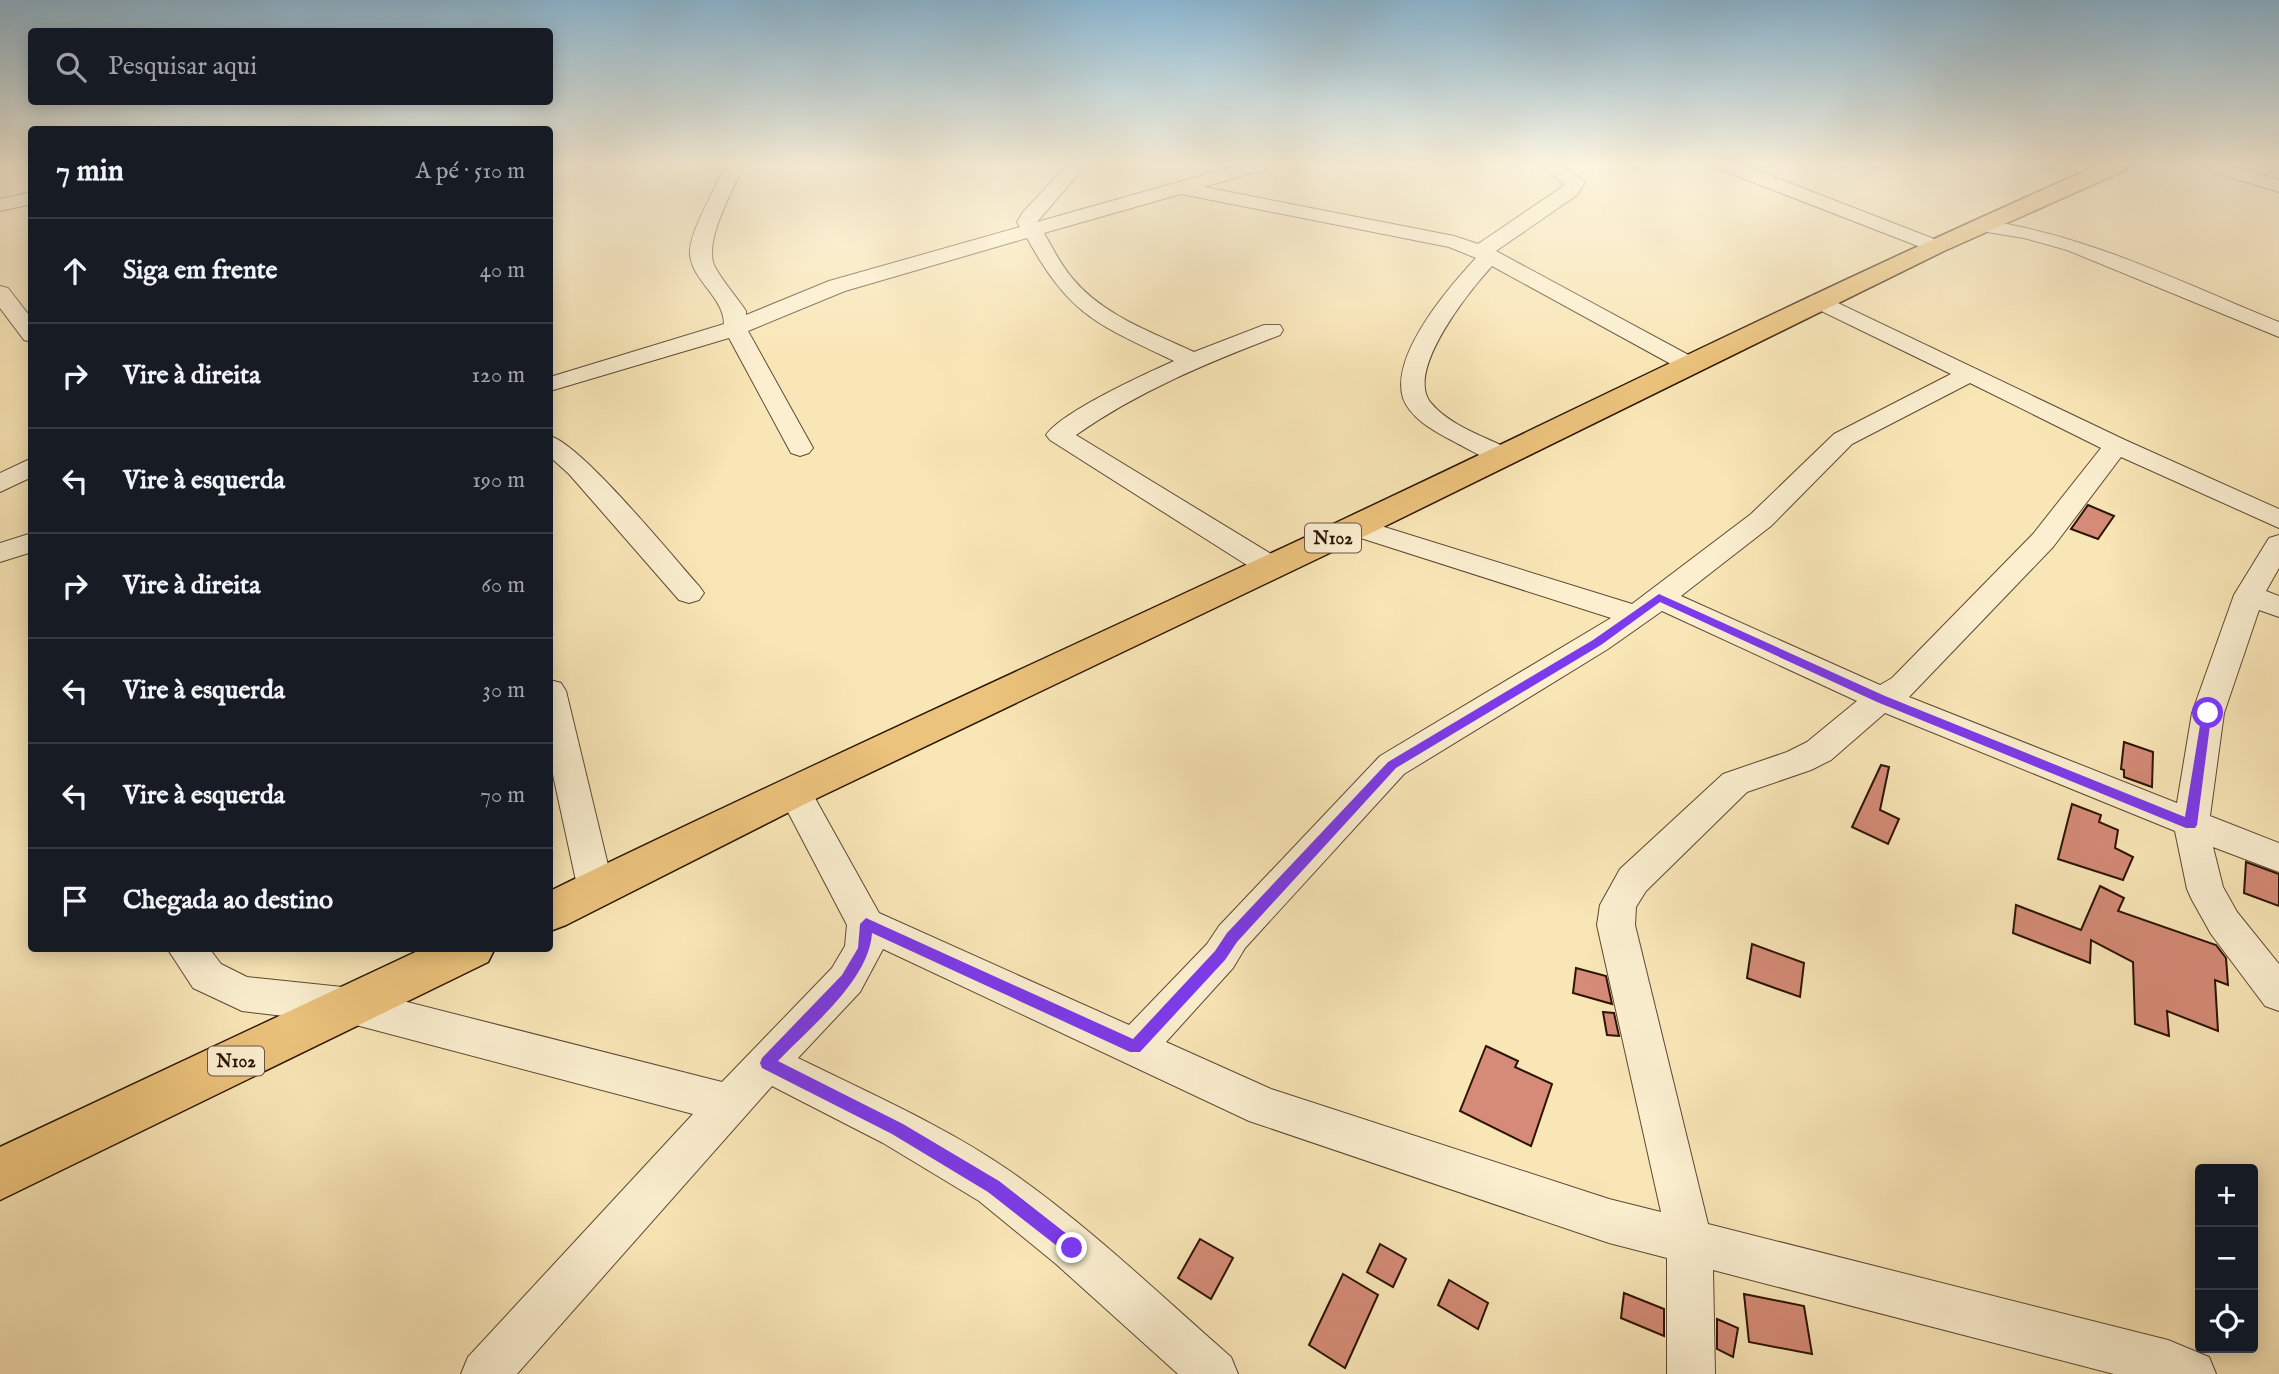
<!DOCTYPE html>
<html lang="pt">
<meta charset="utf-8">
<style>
:root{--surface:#171b24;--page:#20242c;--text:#f1f3f6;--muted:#9ea1a6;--line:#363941}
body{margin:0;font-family:"IM FELL English",serif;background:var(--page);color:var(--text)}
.controls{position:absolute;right:21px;bottom:21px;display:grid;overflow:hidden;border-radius:7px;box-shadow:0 4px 18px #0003}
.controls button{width:63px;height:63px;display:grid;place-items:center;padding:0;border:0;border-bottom:2px solid var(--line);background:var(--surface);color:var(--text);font:35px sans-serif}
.stop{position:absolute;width:21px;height:21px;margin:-16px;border:5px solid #7c3aed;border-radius:50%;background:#fff}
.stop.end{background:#7c3aed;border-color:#fff;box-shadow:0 2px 7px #0008}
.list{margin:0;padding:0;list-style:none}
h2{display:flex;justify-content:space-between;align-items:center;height:91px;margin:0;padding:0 28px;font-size:30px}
h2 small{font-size:23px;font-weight:400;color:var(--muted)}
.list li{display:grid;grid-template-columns:46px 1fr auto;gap:21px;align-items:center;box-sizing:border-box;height:105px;padding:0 28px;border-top:2px solid var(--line)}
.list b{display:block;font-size:26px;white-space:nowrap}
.list em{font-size:23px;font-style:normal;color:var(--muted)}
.icon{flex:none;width:38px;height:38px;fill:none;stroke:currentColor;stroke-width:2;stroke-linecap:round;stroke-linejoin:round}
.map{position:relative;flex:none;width:2279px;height:1374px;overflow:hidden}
.search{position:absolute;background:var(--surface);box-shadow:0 4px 18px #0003;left:28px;top:28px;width:525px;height:77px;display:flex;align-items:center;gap:18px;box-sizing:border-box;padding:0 24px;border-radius:7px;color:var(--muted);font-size:26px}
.panel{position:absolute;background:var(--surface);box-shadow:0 4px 18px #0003;left:28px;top:126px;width:525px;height:826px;border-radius:7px}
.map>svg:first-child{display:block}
</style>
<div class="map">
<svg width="2279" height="1374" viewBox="0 0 2279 1374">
<rect width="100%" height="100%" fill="#f9e6b7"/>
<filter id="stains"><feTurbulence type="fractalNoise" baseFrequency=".00286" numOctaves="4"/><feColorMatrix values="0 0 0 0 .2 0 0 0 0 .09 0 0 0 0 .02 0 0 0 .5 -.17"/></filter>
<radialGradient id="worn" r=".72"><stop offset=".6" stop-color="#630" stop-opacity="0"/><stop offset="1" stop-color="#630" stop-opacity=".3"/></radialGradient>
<g fill="#d58b77" stroke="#2b1404" stroke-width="2">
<path d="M2088,505L2114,516L2098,539L2071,529Z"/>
<path d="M2124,742L2153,752L2152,787L2124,777V770L2121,769Z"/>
<path d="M1881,765L1889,767L1880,810L1899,819L1888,844L1852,827Z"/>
<path d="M2072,804L2101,815L2099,822L2118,830L2115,848L2133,857L2123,880L2058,859Z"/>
<path d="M2246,862L2279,874V906L2244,893Z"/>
<path d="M2100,886L2124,898L2118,911L2216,945L2226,958L2228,985L2215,980L2218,1031L2167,1011L2169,1036L2135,1024L2133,962L2091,940L2090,963L2013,933L2016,905L2081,930Z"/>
<path d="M1752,944L1804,963L1800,997L1747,978Z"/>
<path d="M1576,968L1606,976L1612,1004L1573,993Z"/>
<path d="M1603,1012L1614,1013L1619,1036L1607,1035Z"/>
<path d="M1486,1046L1518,1061L1515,1067L1552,1084L1531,1146L1460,1111Z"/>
<path d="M1200,1239L1233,1258L1211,1299L1178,1278Z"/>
<path d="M1380,1244L1406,1259L1393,1287L1367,1272Z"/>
<path d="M1343,1274L1378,1295L1345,1368L1309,1345Z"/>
<path d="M1449,1280L1488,1303L1478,1329L1438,1305Z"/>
<path d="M1624,1293L1664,1309V1336L1621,1318Z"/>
<path d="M1744,1294L1804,1306L1812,1354L1749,1342Z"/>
<path d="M1717,1319L1738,1328L1733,1357L1717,1349Z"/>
</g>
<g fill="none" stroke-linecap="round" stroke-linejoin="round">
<defs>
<g id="minor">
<path d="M726,165H744C734,188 702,243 715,267C723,282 736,296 746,311V315L829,281L1020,227L1017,222L1023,212L1067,165H1086L1037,222L1239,165H1268L1266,169L1204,187L1454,236L1478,244L1562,187L1564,184L1541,165H1562L1585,182L1577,195L1496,251L1696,359L1700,364L1696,369H1680L1492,266C1471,289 1404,371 1431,403C1450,426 1486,437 1511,450L1515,455L1511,460C1491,465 1469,449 1451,440C1434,431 1410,418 1403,398C1390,355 1449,287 1476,258L1449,247L1181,194L1044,233C1053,249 1061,265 1073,279C1104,316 1152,332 1194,352L1264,325H1280L1283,330L1280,335C1209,362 1139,391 1076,435L1281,560L1285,567L1281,574L1271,576L1261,574L1050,440L1046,435C1063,411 1145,374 1174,361C1097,324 1070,316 1027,238L845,291L748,331L813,448L809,453L800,456L791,453L729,338L550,391V377L724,324C724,296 689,279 690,251C690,231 717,185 726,165Z"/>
<path d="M1717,165H1743L1942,242L1945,246L1942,250H1928L1719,169Z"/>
<path d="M2201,165H2230L2279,180V192L2203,169Z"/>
<path d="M32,192V204L0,211V199Z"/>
<path d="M1982,220C2086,234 2182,283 2279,322V337L2067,250L2024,238L1975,230L1972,226L1975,222Z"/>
<path d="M0,286L8,288L32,319V342L24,340L0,308Z"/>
<path d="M1819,294L2125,440L2279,509V528L2121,457L2053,547L1909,697L2177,803L2192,713L2234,595L2269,538L2279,535V568L2266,591L2279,596V617L2259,610L2224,713L2210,816L2279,843V872L2213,847L2223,887L2237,912L2279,964V1011L2265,1006L2211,934L2192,900L2187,889L2175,831L1885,713L1831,760L1811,770L1747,792L1646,891L1636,907L1635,925L1708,1224L2168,1340L2209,1357L2216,1374H2114L1713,1270L1715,1374H1667V1258L1609,1243L1249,1121L883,949L860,992L798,1058C869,1093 945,1126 1010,1171C1089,1226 1159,1294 1231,1357L1238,1374H1178L1056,1264L979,1201L883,1143L772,1086L517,1374H461L468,1357L693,1114L352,1024L242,1011L193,988L167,948H209L221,964L247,977L352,988L722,1082L832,968L845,946L847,925L777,791L782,782L794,778L806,782L879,913L1129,1025L1207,944L1219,926L1380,756L1611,618L1345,533L1341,527L1345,521L1355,518L1365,521L1632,604L1751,514L1834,434L1951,374L1811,306L1808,301L1811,296ZM1970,383L2101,448L2033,534L1892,678L1880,685L1681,596L1771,526L1852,444ZM1662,611L1857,701L1807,742L1787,752L1723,774L1620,869L1600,905L1597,925L1661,1212L1609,1199L1271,1089L1166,1042L1233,968L1245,948L1404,774L1608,649Z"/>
<path d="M550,436C581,444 673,557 699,586L704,593L699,600L689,603L679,600L569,474L550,457Z"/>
<path d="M32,458V477L0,492V473Z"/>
<path d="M32,533V552L0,562V543Z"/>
<path d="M550,680L561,683L566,691L614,890L609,901L596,905L583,901L578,890L550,761Z"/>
</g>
<g id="major">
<path d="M2099,165H2130L2126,170L1944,251L1367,535L809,802L566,925L550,931V891C813,763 1079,644 1344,519C1595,401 1844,276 2099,165Z"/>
<path d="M424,948H495L488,962L0,1200V1147Z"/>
</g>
</defs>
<use href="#minor" stroke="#5e4831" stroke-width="2"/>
<use href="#major" stroke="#2b1404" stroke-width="3"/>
<use href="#minor" fill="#fbefd0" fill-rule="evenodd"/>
<use href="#major" fill="#ecc37c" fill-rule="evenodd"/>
</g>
<linearGradient id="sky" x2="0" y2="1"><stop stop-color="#8bb8d4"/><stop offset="0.46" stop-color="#fcf4df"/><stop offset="1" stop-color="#fcf4df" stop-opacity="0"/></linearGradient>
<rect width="2279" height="357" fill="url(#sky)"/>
<path fill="#7c3aed" d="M1659,594L1885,696L2185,817L2202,713L2204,710H2212L2197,825L2195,828H2186L1877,702L1660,602L1601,645L1396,768L1237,942L1225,960L1140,1052H1130L872,933C869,981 810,1027 778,1061L903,1124L999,1181L1077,1242L1080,1248L1077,1253L1072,1256L1066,1253L988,1192L892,1134L762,1068L760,1063L762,1058L842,975L858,948L860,924L866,918L1133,1039L1215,951L1227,933L1388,762L1593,640Z"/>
<g text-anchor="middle" stroke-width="5" stroke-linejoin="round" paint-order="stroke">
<g fill="#fbefd0" stroke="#695641" stroke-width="2">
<rect x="1305" y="523.5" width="56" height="29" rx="5"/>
<rect x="208" y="1046.5" width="56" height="29" rx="5"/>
</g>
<g font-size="18" font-weight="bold" fill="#2b1404">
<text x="1333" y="544">N102</text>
<text x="236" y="1067">N102</text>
</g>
</g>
<rect width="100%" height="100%" filter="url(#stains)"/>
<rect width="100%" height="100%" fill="url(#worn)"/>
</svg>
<div class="controls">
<button>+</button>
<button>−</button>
<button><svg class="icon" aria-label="locate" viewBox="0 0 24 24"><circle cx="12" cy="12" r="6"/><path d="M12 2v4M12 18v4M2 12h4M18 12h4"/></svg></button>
</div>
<div class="stop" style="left:2208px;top:713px"></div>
<div class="stop end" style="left:1072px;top:1248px"></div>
<div class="search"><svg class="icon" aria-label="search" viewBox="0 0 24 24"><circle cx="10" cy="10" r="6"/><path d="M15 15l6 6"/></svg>Pesquisar aqui</div>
<section class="panel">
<h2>7 min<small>A pé · 510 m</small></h2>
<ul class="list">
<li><svg class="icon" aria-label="ahead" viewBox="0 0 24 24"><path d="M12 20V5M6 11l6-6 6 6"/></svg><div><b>Siga em frente</b></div><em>40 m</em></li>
<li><svg class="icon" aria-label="right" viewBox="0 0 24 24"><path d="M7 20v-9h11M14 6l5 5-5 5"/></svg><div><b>Vire à direita</b></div><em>120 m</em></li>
<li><svg class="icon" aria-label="left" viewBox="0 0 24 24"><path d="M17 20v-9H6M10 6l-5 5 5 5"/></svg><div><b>Vire à esquerda</b></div><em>190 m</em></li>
<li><svg class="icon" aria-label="right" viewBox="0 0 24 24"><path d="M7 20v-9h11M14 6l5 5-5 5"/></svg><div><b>Vire à direita</b></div><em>60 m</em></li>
<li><svg class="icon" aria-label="left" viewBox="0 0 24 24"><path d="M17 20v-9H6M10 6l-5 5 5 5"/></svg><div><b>Vire à esquerda</b></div><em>30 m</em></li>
<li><svg class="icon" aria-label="left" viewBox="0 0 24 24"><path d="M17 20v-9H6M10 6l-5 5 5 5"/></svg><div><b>Vire à esquerda</b></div><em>70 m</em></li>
<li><svg class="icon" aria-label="arrive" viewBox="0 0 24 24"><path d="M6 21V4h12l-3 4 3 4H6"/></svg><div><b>Chegada ao destino</b></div></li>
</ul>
</section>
</div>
